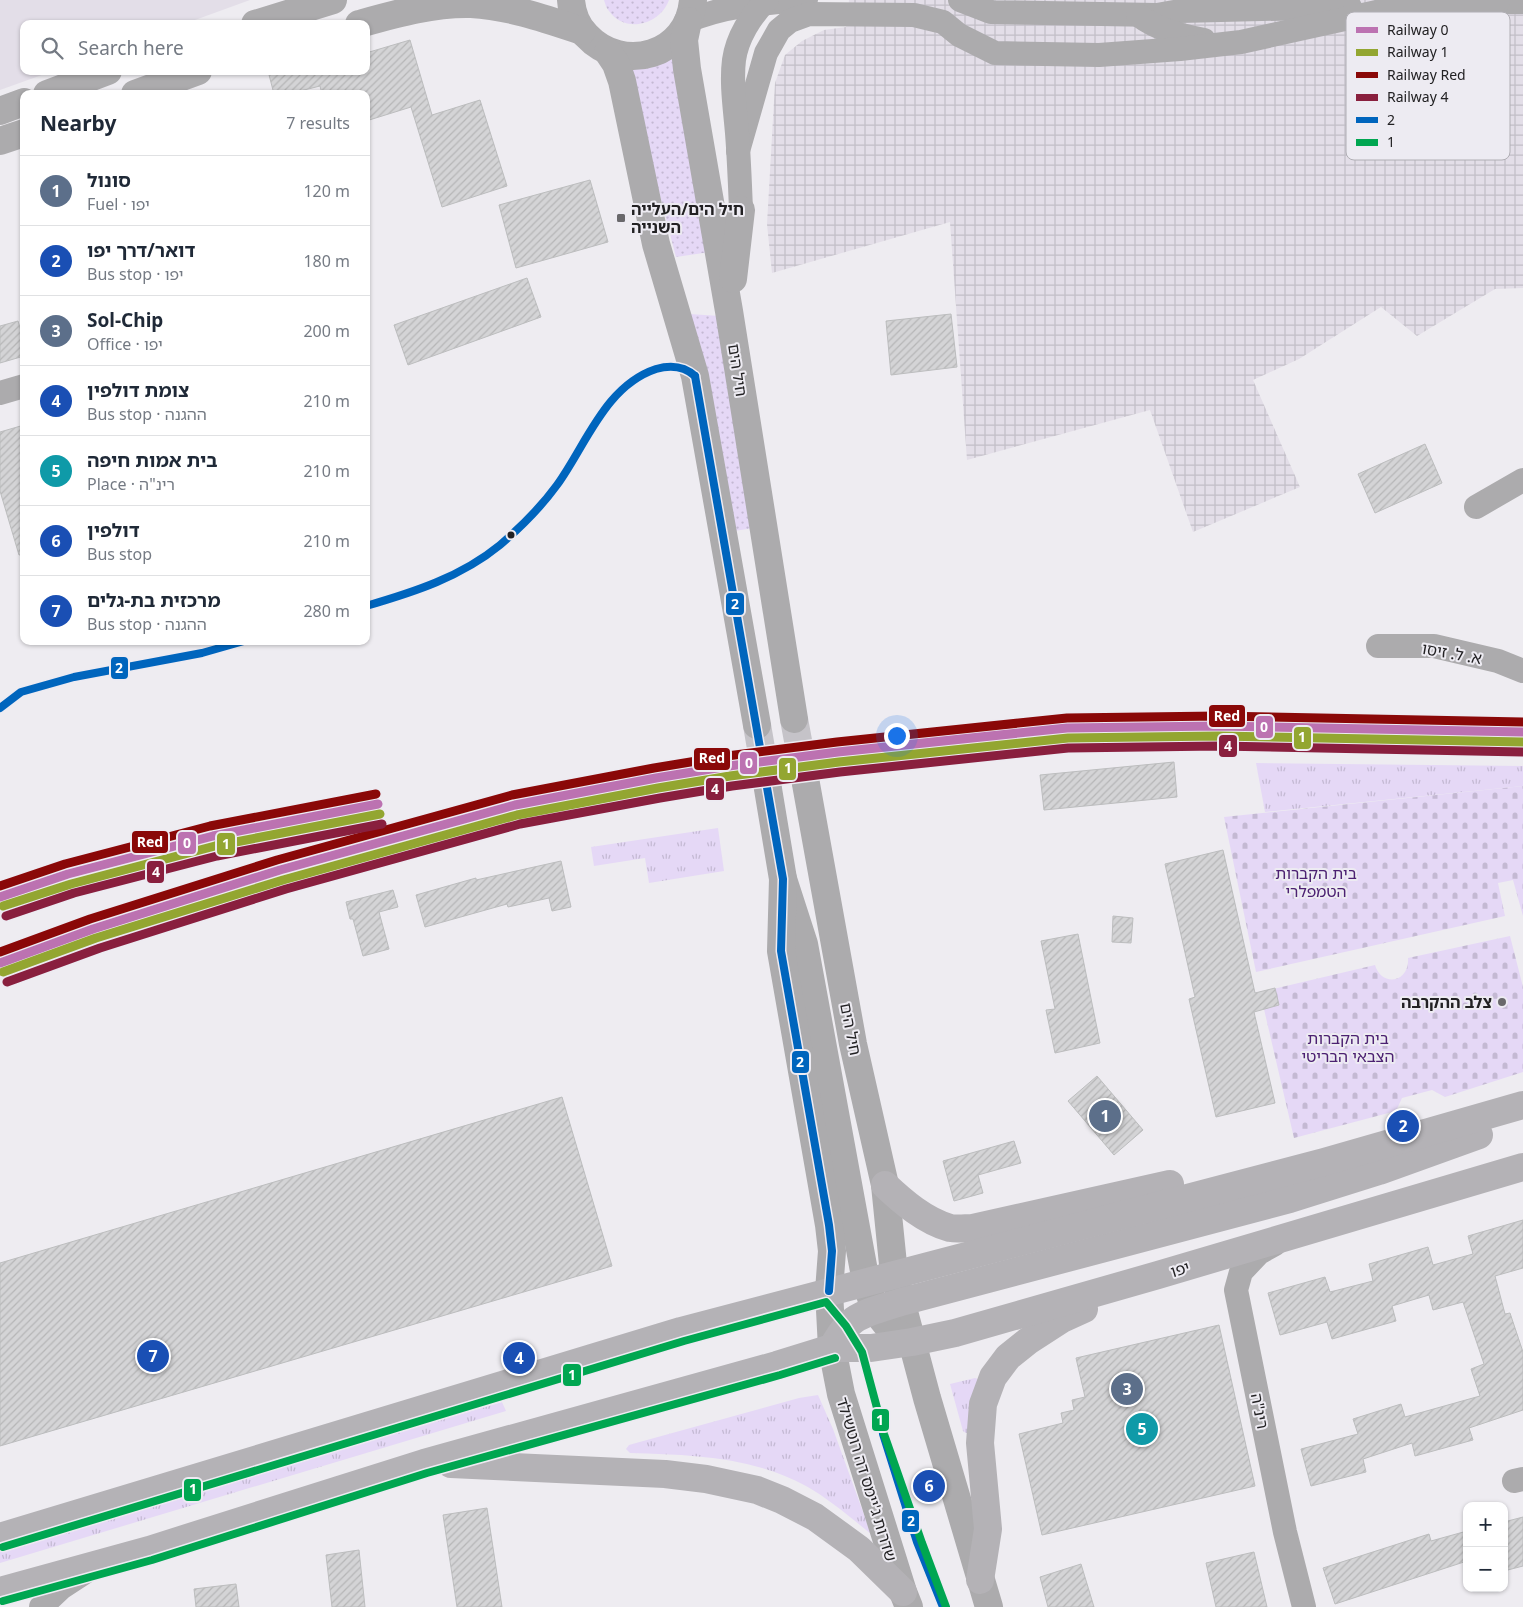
<!DOCTYPE html>
<meta charset="utf-8">
<style>
:root{--surface:#fff;--page:#f2f2f3;--text:#1f2937;--muted:#747a83;--line:#e0e1e3;--accent:#1a73e8}
body{margin:0;font-family:"Noto Sans","Noto Sans Hebrew",sans-serif;background:var(--page);color:var(--text)}
.controls{position:absolute;right:15px;bottom:15px;display:grid;overflow:hidden;border-radius:10px;box-shadow:0 1px 4px #0004}
.controls button{width:45px;height:45px;display:grid;place-items:center;padding:0;border:0;border-bottom:1px solid var(--line);background:var(--surface);color:var(--text);font:25px sans-serif}
.you{position:absolute;left:896px;top:735px;width:18px;height:18px;margin:-12px;border:4px solid #fff;border-radius:50%;background:#1a73e8;box-shadow:0 0 0 8px #1a73e833}
.badge{display:grid;place-items:center;width:32px;height:32px;border-radius:50%;background:var(--accent);color:#fff;font-size:16px;font-weight:700}
.pin{position:absolute;translate:-50% -50%;border:2px solid #fff;box-shadow:0 1px 5px #0006}
.list{margin:0;padding:0;list-style:none}
h2{display:flex;justify-content:space-between;align-items:center;height:65px;margin:0;padding:0 20px;font-size:21px}
h2 small{font-size:16px;font-weight:400;color:var(--muted)}
.list li{display:grid;grid-template-columns:32px 1fr auto;gap:15px;align-items:center;box-sizing:border-box;height:70px;padding:0 20px;border-top:1px solid var(--line)}
.list b{display:block;font-size:19px;white-space:nowrap}
.list p{margin:0;font-size:16px;white-space:nowrap;color:var(--muted)}
.list em{font-size:16px;font-style:normal;color:var(--muted)}
.icon{flex:none;width:28px;height:28px;fill:none;stroke:currentColor;stroke-width:2;stroke-linecap:round;stroke-linejoin:round}
.map{position:relative;flex:none;width:1523px;height:1607px;overflow:hidden}
.search{position:absolute;background:var(--surface);box-shadow:0 1px 4px #0004;left:20px;top:20px;width:350px;height:55px;display:flex;align-items:center;gap:12px;box-sizing:border-box;padding:0 18px;border-radius:10px;color:var(--muted);font-size:19px}
.panel{position:absolute;background:var(--surface);box-shadow:0 1px 4px #0004;left:20px;top:90px;width:350px;height:555px;border-radius:10px}
.map>svg:first-child{display:block}
</style>
<div class="map">
<svg width="1523" height="1607" viewBox="0 0 1523 1607">
<defs>
<pattern id="industrial-grid" width="8" height="8" patternUnits="userSpaceOnUse" patternTransform="scale(1.25)"><rect width="8" height="8" fill="#e3dee8"/><path d="M0 4h8M4 0v8" fill="none" stroke="#c2bec7"/></pattern>
<pattern id="grass-tufts" width="24" height="20" patternUnits="userSpaceOnUse" patternTransform="scale(1.25)"><rect width="24" height="20" fill="#e5d8f6"/><path d="M3 7l-1-3M5 7V3M7 7l1-3M15 17l-1-3M17 17v-4M19 17l1-3" fill="none" stroke="#c4b9d3"/></pattern>
<pattern id="cemetery-stones" width="16" height="16" patternUnits="userSpaceOnUse" patternTransform="scale(1.25)"><rect width="16" height="16" fill="#e5d8f6"/><path d="M2 7V4a2 2 0 0 1 4 0v3zM10 15v-3a2 2 0 0 1 4 0v3z" fill="#c4b9d3"/></pattern>
<pattern id="garden-dots" width="8" height="8" patternUnits="userSpaceOnUse" patternTransform="scale(1.25)"><rect width="8" height="8" fill="#e5d8f6"/><path d="M2 2h.1M6 6h.1" fill="none" stroke="#c4b9d3" stroke-width="1.8" stroke-linecap="round"/></pattern>
<pattern id="building-hatch" width="6" height="6" patternUnits="userSpaceOnUse" patternTransform="scale(1.25)"><rect width="6" height="6" fill="#d4d4d6"/><path d="M-1 1l2-2M0 6l6-6M5 7l2-2" fill="none" stroke="#b6b6b7"/></pattern>
</defs>
<rect width="100%" height="100%" fill="#eeecf1"/>
<path fill="#e3dee8" d="M0,0H250L184,24H24V71H53L0,90Z"/>
<path fill="url(#industrial-grid)" d="M849,0H1523V288L1495,289L1417,336L1381,307L1299,359L1253,380L1300,487L1193,532L1150,410L967,460L950,222L772,273L767,224L775,83L785,55L802,41L824,30L846,27Z"/>
<g fill="url(#grass-tufts)">
<path d="M1256,763L1523,766V786L1265,812Z"/>
<path d="M718,828L724,871L649,883L645,858L594,866L591,847Z"/>
<path d="M975,1378L978,1379L969,1433H966L963,1431L950,1384Z"/>
<path d="M818,1395L833,1429L871,1534C850,1517 829,1499 806,1486C751,1456 691,1455 630,1453L626,1449L629,1445L636,1443L799,1398Z"/>
<path d="M502,1402L506,1411L0,1563V1548Z"/>
</g>
<g fill="url(#cemetery-stones)">
<path d="M1523,786V916L1513,880L1498,883L1505,916L1256,972L1224,817Z"/>
<path d="M1510,936L1523,987V1072L1445,1097L1432,1090L1402,1098L1396,1111L1294,1138L1260,992L1375,965C1382,988 1410,982 1408,958Z"/>
</g>
<g fill="url(#garden-dots)">
<path d="M604,0H669C660,25 625,34 609,11C606,8 605,3 604,0Z"/>
<path d="M675,58L710,252L676,257L627,69L650,68Z"/>
<path d="M689,314L720,316L754,528L734,531Z"/>
</g>
<g fill="url(#building-hatch)" stroke="#bcbdbe">
<path d="M410,40L432,115L480,100L507,186L442,207L411,107L366,121V94H322L320,86L288,94H274L268,71H366V53Z"/>
<path d="M590,180L608,242L516,268L499,205Z"/>
<path d="M527,278L541,317L408,365L394,325Z"/>
<path d="M951,314L957,367L891,375L886,321Z"/>
<path d="M18,321L24,341V356L0,363V326Z"/>
<path d="M24,425V554L19,555L0,491V432Z"/>
<path d="M1425,444L1442,483L1375,513L1358,474Z"/>
<path d="M1174,762L1177,797L1044,810L1040,775Z"/>
<path d="M1223,850L1255,993L1275,988L1279,1005L1254,1012L1275,1103L1216,1117L1189,999L1195,997L1165,864Z"/>
<path d="M561,861L571,907L552,911L549,898L508,907L507,904L425,927L416,895L476,878V880Z"/>
<path d="M393,890L398,907L379,912L389,949L363,956L353,919H350L346,902Z"/>
<path d="M1113,916L1133,918L1131,943L1112,942Z"/>
<path d="M1078,934L1100,1043L1055,1053L1046,1010L1055,1009L1041,941Z"/>
<path d="M1097,1076L1143,1130L1114,1155L1068,1101Z"/>
<path d="M562,1097L612,1266L0,1446V1263Z"/>
<path d="M1014,1141L1021,1163L978,1175L983,1193L954,1201L943,1161Z"/>
<path d="M1523,1220V1268L1495,1276L1505,1314L1510,1313L1523,1352V1410L1469,1428L1473,1440L1415,1456L1412,1443L1363,1459L1366,1472L1311,1486L1301,1449L1358,1434L1353,1419L1401,1404L1405,1417L1480,1396L1471,1369L1484,1364L1463,1302L1433,1310L1429,1295L1392,1306L1396,1321L1332,1339L1327,1322L1280,1335L1268,1293L1325,1277L1330,1292L1373,1281L1369,1264L1428,1247L1433,1265L1473,1254L1468,1236Z"/>
<path d="M1219,1325L1255,1486L1042,1535L1019,1434L1063,1423L1061,1413L1074,1410L1072,1400L1085,1397L1076,1358Z"/>
<path d="M487,1508L502,1607H457L443,1515Z"/>
<path d="M1523,1517V1566L1504,1571V1522Z"/>
<path d="M1467,1531V1561L1335,1604L1323,1568L1429,1534L1431,1541Z"/>
<path d="M359,1550L365,1607H332L326,1555Z"/>
<path d="M1254,1552L1267,1607H1216L1206,1563Z"/>
<path d="M1081,1564L1094,1607H1048L1040,1577Z"/>
<path d="M236,1584L239,1607H196L194,1589Z"/>
</g>
<g fill="none" stroke-linecap="round" stroke-linejoin="round">
<g stroke="#c5c3c8" stroke-width="28" stroke-dasharray="28 14" stroke-linecap="butt">
<path d="M794,719L806,784"/>
<path d="M757,725L768,789"/>
</g>
<g stroke="#acabad" stroke-width="24">
<path d="M960,0L991,12L1157,15L1180,11L1350,7"/>
<path d="M1484,2H1523"/>
<path d="M1138,15C1158,30 1180,35 1204,40"/>
<path d="M688,21C726,5 765,3 806,0"/>
<path d="M738,151L766,53L779,30L790,21L809,14L914,15L943,22L959,35L995,53L1099,55L1180,49L1241,42L1381,11L1498,2"/>
<path d="M741,210C740,184 739,158 737,133C735,109 731,83 734,60C737,38 751,15 767,0"/>
<path d="M0,393L24,386"/>
<path d="M1476,507L1523,480"/>
<path d="M1378,646H1434L1498,661L1523,671"/>
<path d="M1275,1244L1259,1253L1241,1272L1236,1290L1285,1532L1304,1607"/>
<path d="M1514,1481L1523,1479"/>
<path d="M41,1607L61,1588L87,1571"/>
</g>
<g stroke="#acabad" stroke-width="28">
<path d="M571,0C572,13 577,26 586,35C623,75 689,55 693,0"/>
<path d="M688,21L684,40L687,69L729,311L794,719"/>
<path d="M255,24L333,0"/>
<path d="M359,24C395,14 433,3 471,4C509,6 546,19 582,31"/>
<path d="M608,52L616,64L622,81L656,244L695,376L757,725"/>
<path d="M47,94L108,71"/>
<path d="M135,94L198,71"/>
<path d="M0,111L24,102"/>
<path d="M0,141L24,133"/>
<path d="M733,279L741,210"/>
<path d="M806,784L853,1044L885,1185L894,1274L927,1398L989,1607"/>
<path d="M768,789L783,879L804,944L866,1282L875,1310L890,1329L912,1342"/>
<path d="M783,879L781,951L829,1225L832,1251L829,1291L832,1348L841,1394L903,1592L909,1607"/>
</g>
<g stroke="#b4b2b6" stroke-width="28">
<path d="M885,1185C903,1202 925,1221 950,1228C957,1229 966,1228 973,1228L1170,1184"/>
<path d="M832,1348C838,1338 844,1327 854,1320C867,1311 886,1307 901,1302L1290,1199L1379,1171L1479,1135"/>
<path d="M451,1464L665,1474L706,1479L757,1490L782,1500L815,1517L859,1549L903,1592"/>
<path d="M0,1537L681,1331L1324,1162L1523,1105"/>
<path d="M980,1580L988,1529L980,1443L983,1404L993,1377L1008,1357L1028,1341L1062,1319L1084,1309"/>
<path d="M0,1591L149,1550L424,1463L777,1365L832,1348H871L912,1342L955,1333L1158,1275L1523,1167"/>
</g>
<defs>
<g id="bus-1">
<path d="M695,376L783,879L781,951L829,1225L832,1251L829,1291"/>
<path d="M366,606C414,592 461,577 500,545C521,527 541,507 557,485C586,445 605,386 656,369C670,365 684,366 695,376"/>
<path d="M0,708L21,692L74,677L202,653L244,641"/>
<path d="M883,1434L917,1542L943,1607"/>
</g>
<g id="bus-2">
<path d="M3,1547L684,1341L826,1302L846,1326L862,1352L884,1434L922,1543L946,1607"/>
<path d="M3,1601L152,1560L427,1473L780,1375L835,1358"/>
</g>
</defs>
<use href="#bus-1" stroke="#edebf2" stroke-width="11"/>
<use href="#bus-2" stroke="#edebf2" stroke-width="11"/>
<use href="#bus-1" stroke="#0065bd" stroke-width="8"/>
<use href="#bus-2" stroke="#00a651" stroke-width="8"/>
<defs>
<g id="rail-1">
<path d="M0,897L68,874L213,836L378,804"/>
<path d="M0,963L93,929L280,870L515,805L656,778L729,766L838,752L1067,728L1218,726L1523,732"/>
</g>
<g id="rail-2">
<path d="M3,906L71,884L215,846L380,814"/>
<path d="M3,972L96,938L283,880L517,815L658,788L730,776L839,762L1068,738L1218,736L1523,742"/>
</g>
<g id="rail-3">
<path d="M0,886L65,864L210,826L376,794"/>
<path d="M0,952L90,919L277,860L512,795L654,768L727,756L837,742L1067,718L1218,716L1523,722"/>
</g>
<g id="rail-4">
<path d="M6,916L74,893L217,856L382,824"/>
<path d="M7,982L100,948L286,889L520,824L660,798L732,786L840,772L1068,748L1218,746L1523,752"/>
</g>
</defs>
<use href="#rail-1" stroke="#edebf2" stroke-width="12"/>
<use href="#rail-2" stroke="#edebf2" stroke-width="12"/>
<use href="#rail-3" stroke="#edebf2" stroke-width="12"/>
<use href="#rail-4" stroke="#edebf2" stroke-width="12"/>
<use href="#rail-1" stroke="#bc72b1" stroke-width="9"/>
<use href="#rail-2" stroke="#93a631" stroke-width="9"/>
<use href="#rail-3" stroke="#8a0808" stroke-width="9"/>
<use href="#rail-4" stroke="#891f3e" stroke-width="9"/>
</g>
<g fill="#69686b" stroke="#edebf2" stroke-width="2">
<rect x="616" y="213" width="10" height="10" rx="2.5"/>
<circle cx="1502" cy="1002" r="5"/>
</g>
<circle fill="#222123" stroke="#edebf2" stroke-width="2" cx="511" cy="535" r="4.5"/>
<g text-anchor="middle" stroke-width="4" stroke-linejoin="round" paint-order="stroke">
<g font-size="16" font-weight="bold" fill="#222123" stroke="#edebf2" text-anchor="start">
<text x="631" y="215">חיל הים/העלייה<tspan x="631" dy="18">השנייה</tspan></text>
<text x="1492" y="1008" text-anchor="end">צלב ההקרבה</text>
</g>
<g font-size="16" fill="#222123" stroke="#edebf2">
<text transform="translate(738 370) rotate(81)" y="6">חיל הים</text>
<text transform="translate(1452 653) rotate(10)" y="6">א. ל. זיסו</text>
<text transform="translate(851 1029) rotate(79)" y="6">חיל הים</text>
<text transform="translate(1180 1269) rotate(-17)" y="6">יפו</text>
<text transform="translate(1260 1411) rotate(79)" y="6">רינ"ה</text>
<text transform="translate(867 1479) rotate(73)" y="6">שדרות ג'יימס דה רוטשילד</text>
</g>
<g font-size="16" fill="#4c2172" stroke="#edebf2">
<text x="1316" y="879">בית הקברות<tspan x="1316" dy="18">הטמפלרי</tspan></text>
<text x="1348" y="1044">בית הקברות<tspan x="1348" dy="18">הצבאי הבריטי</tspan></text>
</g>
</g>
<rect x="1346" y="12" width="164" height="148" rx="8" fill="#edebf2" stroke="#b0aeb4" stroke-width="1"/>
<rect x="1356" y="27" width="22" height="6" fill="#bc72b1"/>
<rect x="1356" y="49" width="22" height="7" fill="#93a631"/>
<rect x="1356" y="72" width="22" height="6" fill="#8a0808"/>
<rect x="1356" y="94" width="22" height="7" fill="#891f3e"/>
<rect x="1356" y="117" width="22" height="6" fill="#0065bd"/>
<rect x="1356" y="139" width="22" height="7" fill="#00a651"/>
<g font-size="14" fill="#222123">
<text x="1387" y="35">Railway 0</text>
<text x="1387" y="57">Railway 1</text>
<text x="1387" y="80">Railway Red</text>
<text x="1387" y="102">Railway 4</text>
<text x="1387" y="125">2</text>
<text x="1387" y="147">1</text>
</g>
<g stroke="#edebf2" stroke-width="2">
<rect x="725" y="592" width="20" height="24" rx="5" fill="#0065bd"/>
<rect x="110" y="656" width="19" height="24" rx="5" fill="#0065bd"/>
<rect x="1208" y="704" width="38" height="24" rx="5" fill="#8a0808"/>
<rect x="1255" y="715" width="19" height="24" rx="5" fill="#bc72b1"/>
<rect x="1293" y="726" width="19" height="24" rx="5" fill="#93a631"/>
<rect x="1218" y="734" width="20" height="24" rx="5" fill="#891f3e"/>
<rect x="693" y="747" width="38" height="24" rx="5" fill="#8a0808"/>
<rect x="739" y="751" width="19" height="24" rx="5" fill="#bc72b1"/>
<rect x="778" y="757" width="19" height="24" rx="5" fill="#93a631"/>
<rect x="705" y="777" width="20" height="24" rx="5" fill="#891f3e"/>
<rect x="131" y="830" width="38" height="24" rx="5" fill="#8a0808"/>
<rect x="177" y="831" width="20" height="24" rx="5" fill="#bc72b1"/>
<rect x="216" y="832" width="20" height="24" rx="5" fill="#93a631"/>
<rect x="146" y="860" width="19" height="24" rx="5" fill="#891f3e"/>
<rect x="791" y="1050" width="19" height="24" rx="5" fill="#0065bd"/>
<rect x="562" y="1363" width="20" height="24" rx="5" fill="#00a651"/>
<rect x="871" y="1408" width="19" height="24" rx="5" fill="#00a651"/>
<rect x="183" y="1478" width="19" height="24" rx="5" fill="#00a651"/>
<rect x="901" y="1509" width="19" height="24" rx="5" fill="#0065bd"/>
</g>
<g font-size="14" text-anchor="middle" font-weight="bold" fill="#fff">
<text x="735" y="609">2</text>
<text x="119" y="673">2</text>
<text x="1227" y="721">Red</text>
<text x="1264" y="732">0</text>
<text x="1302" y="742">1</text>
<text x="1228" y="751">4</text>
<text x="712" y="763">Red</text>
<text x="749" y="768">0</text>
<text x="788" y="773">1</text>
<text x="715" y="794">4</text>
<text x="150" y="847">Red</text>
<text x="187" y="848">0</text>
<text x="226" y="849">1</text>
<text x="156" y="877">4</text>
<text x="800" y="1067">2</text>
<text x="572" y="1380">1</text>
<text x="880" y="1425">1</text>
<text x="193" y="1494">1</text>
<text x="911" y="1526">2</text>
</g>
</svg>
<div class="controls">
<button>+</button>
<button>−</button>
</div>
<div class="you"></div>
<div class="pin badge" style="left:1105px;top:1116px;background:#5c6f8a">1</div>
<div class="pin badge" style="left:1403px;top:1126px;background:#1a4fb4">2</div>
<div class="pin badge" style="left:1127px;top:1389px;background:#5c6f8a">3</div>
<div class="pin badge" style="left:519px;top:1358px;background:#1a4fb4">4</div>
<div class="pin badge" style="left:1142px;top:1429px;background:#0f9aa8">5</div>
<div class="pin badge" style="left:929px;top:1486px;background:#1a4fb4">6</div>
<div class="pin badge" style="left:153px;top:1356px;background:#1a4fb4">7</div>
<div class="search"><svg class="icon" aria-label="search" viewBox="0 0 24 24"><circle cx="10" cy="10" r="6"/><path d="M15 15l6 6"/></svg>Search here</div>
<section class="panel">
<h2>Nearby<small>7 results</small></h2>
<ul class="list">
<li><span class="badge" style="background:#5c6f8a">1</span><div><b>סונול</b><p>Fuel · יפו</p></div><em>120 m</em></li>
<li><span class="badge" style="background:#1a4fb4">2</span><div><b>דואר/דרך יפו</b><p>Bus stop · יפו</p></div><em>180 m</em></li>
<li><span class="badge" style="background:#5c6f8a">3</span><div><b>Sol-Chip</b><p>Office · יפו</p></div><em>200 m</em></li>
<li><span class="badge" style="background:#1a4fb4">4</span><div><b>צומת דולפין</b><p>Bus stop · ההגנה</p></div><em>210 m</em></li>
<li><span class="badge" style="background:#0f9aa8">5</span><div><b>בית אמות חיפה</b><p>Place · רינ&quot;ה</p></div><em>210 m</em></li>
<li><span class="badge" style="background:#1a4fb4">6</span><div><b>דולפין</b><p>Bus stop</p></div><em>210 m</em></li>
<li><span class="badge" style="background:#1a4fb4">7</span><div><b>מרכזית בת-גלים</b><p>Bus stop · ההגנה</p></div><em>280 m</em></li>
</ul>
</section>
</div>
